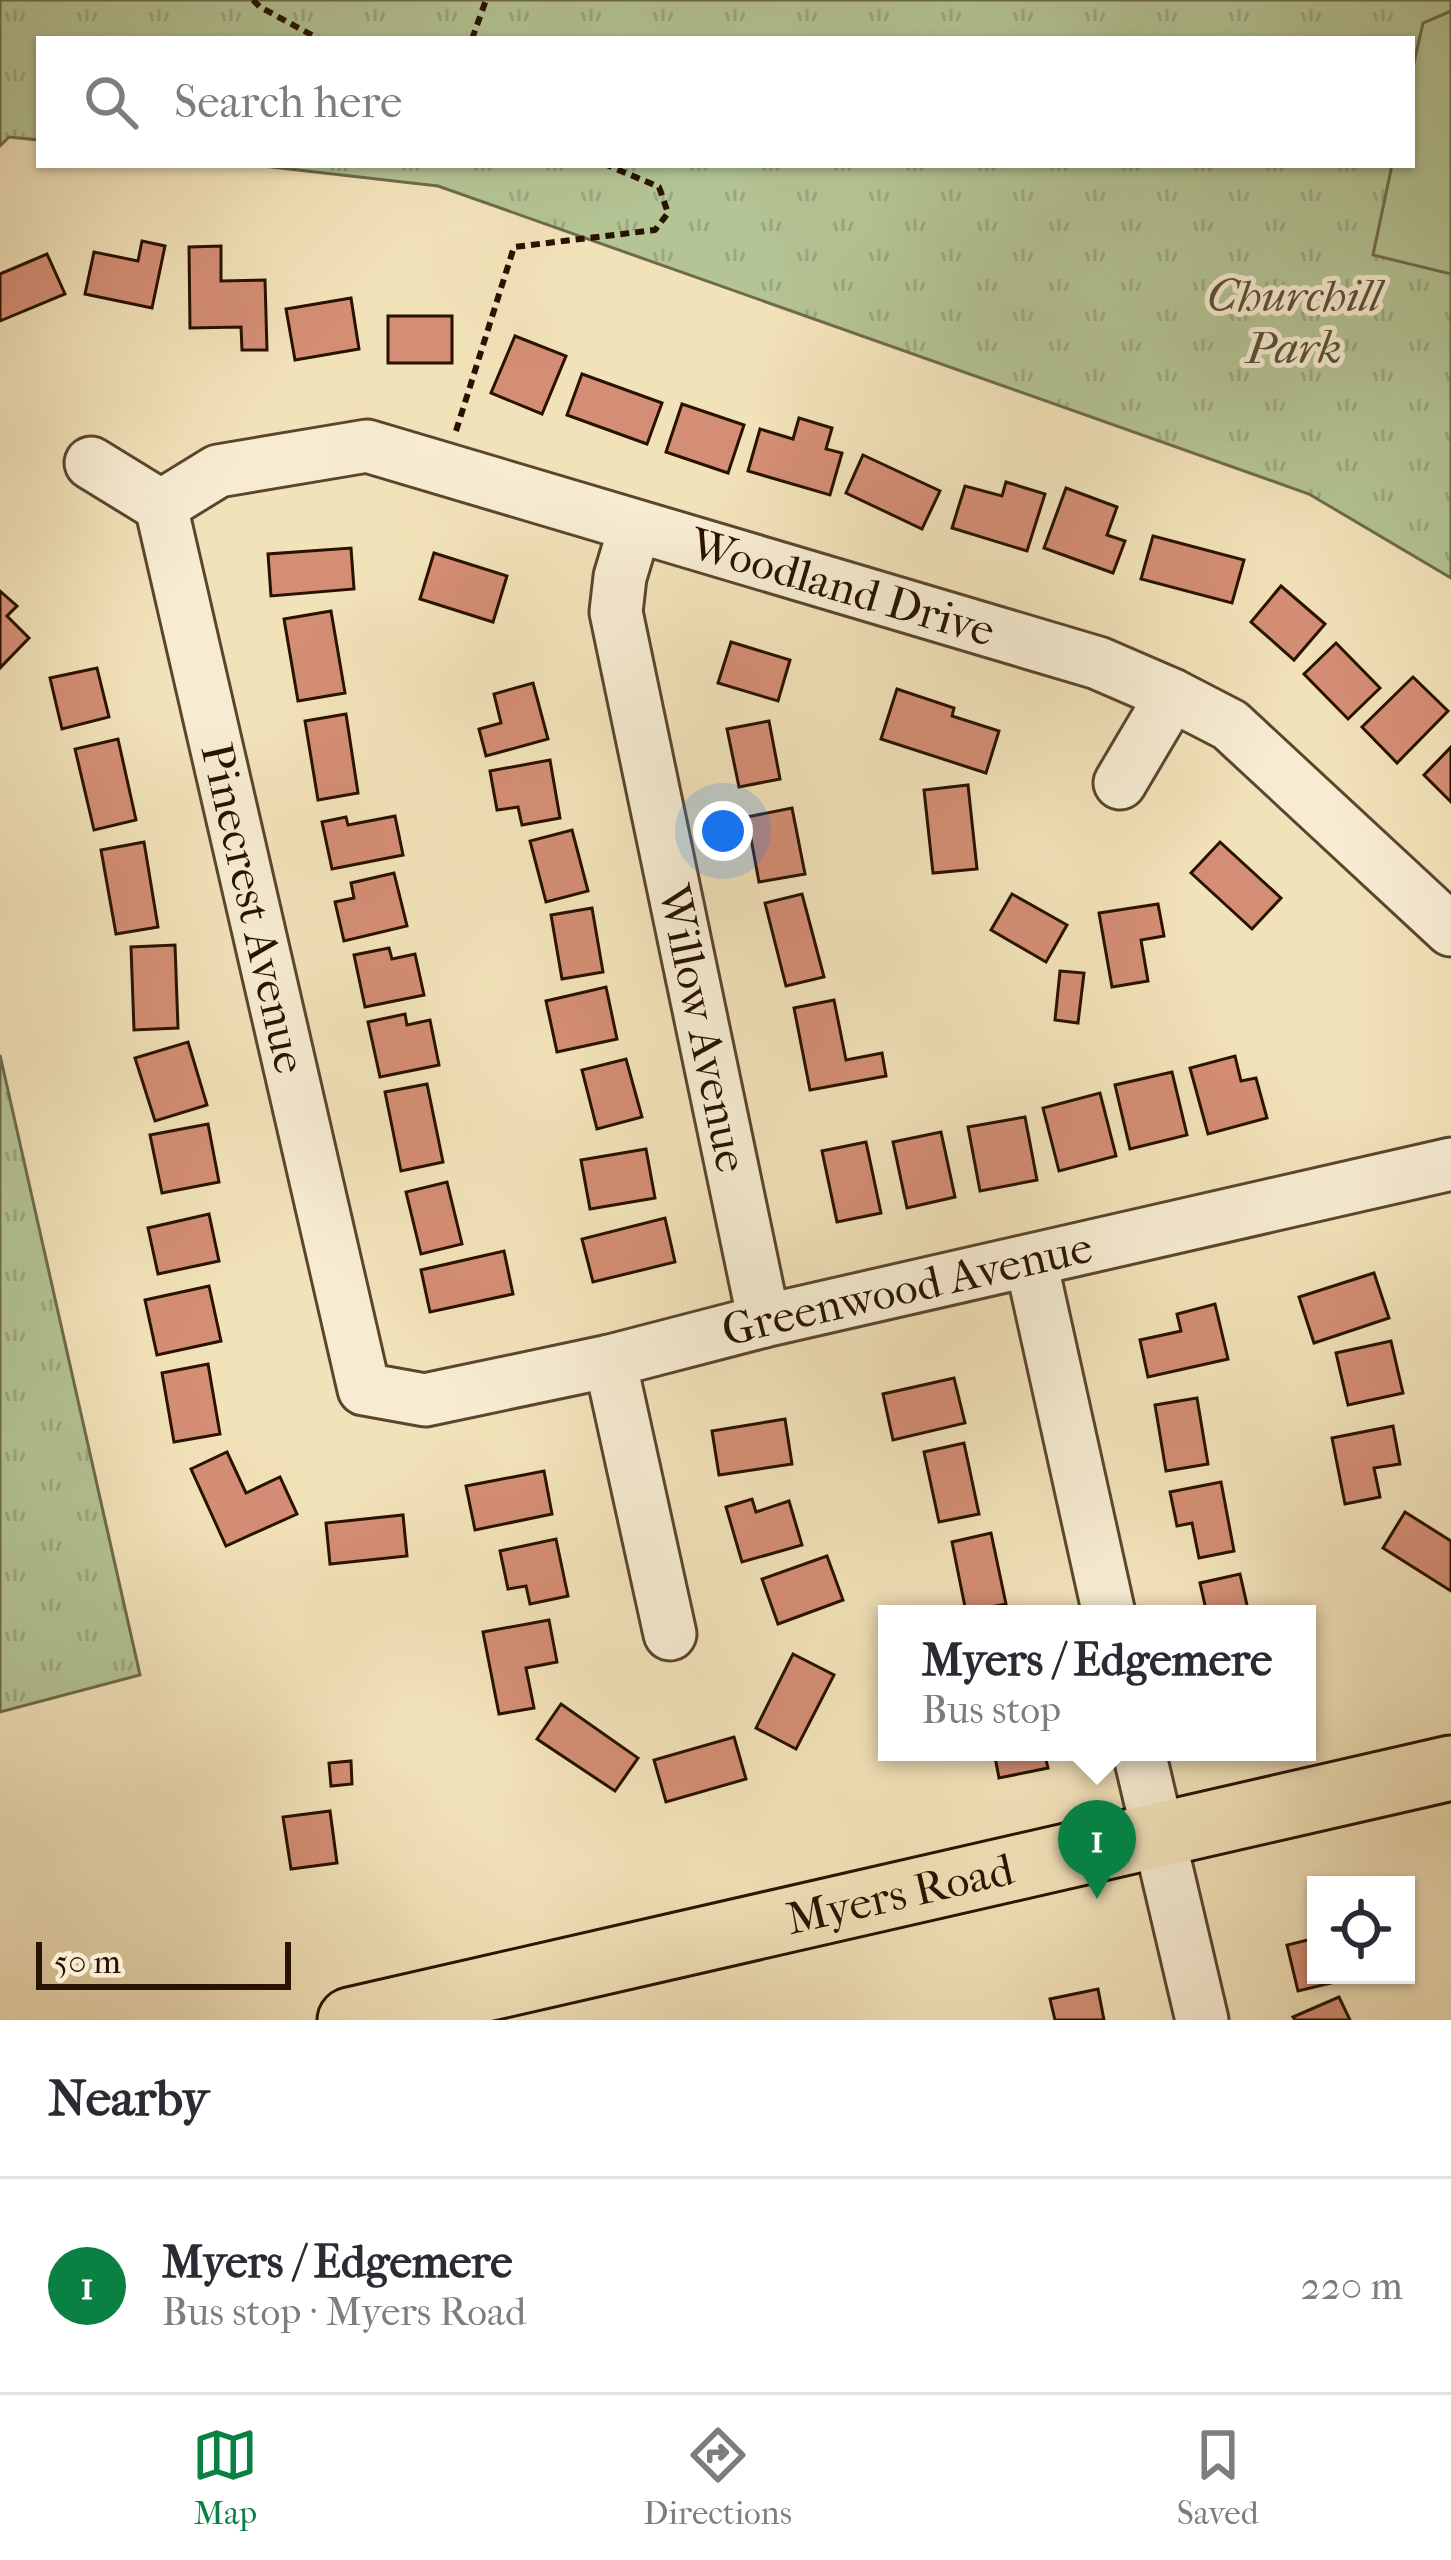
<!DOCTYPE html>
<html lang="en">
<head>
<meta charset="utf-8">
<style>
  :root { --surface:#fff; --page:#f2f2f3; --text:#2b2b33; --muted:#7c7c81; --line:#e1e1e2; --accent:#0b8043 }
  body { margin:0; font-family:"IM FELL French Canon",serif; background:var(--page); color:var(--text) }
  .controls { position:absolute; right:36px; bottom:36px; display:grid; overflow:hidden; border-radius:0px; box-shadow:0 3px 9px #0004 }
  .controls button { width:108px; height:108px; display:grid; place-items:center; padding:0; border:0; border-bottom:3px solid var(--line); background:var(--surface); color:var(--text); font:60px sans-serif }
  .scale { position:absolute; left:36px; bottom:30px; width:255px; box-sizing:border-box; padding-left:12px; border:6px solid #281200; border-top:0; font-size:33px; line-height:42px; white-space:nowrap; color:#281200; -webkit-text-stroke:9px #f7ecd2; paint-order:stroke }
  .you { position:absolute; left:723px; top:831px; width:42px; height:42px; margin:-30px; border:9px solid #fff; border-radius:50%; background:#1a73e8; box-shadow:0 0 0 18px #1a73e833 }
  .badge { display:grid; place-items:center; width:78px; height:78px; border-radius:50%; background:var(--accent); color:#fff; font-size:39px; font-weight:700 }
  .pin { position:absolute; translate:-50% -99px; filter:drop-shadow(0 3px 6px #0008) }
  .pin::after { content:''; position:absolute; top:63px; width:42px; height:36px; background:inherit; clip-path:polygon(0 0,100% 0,50% 100%) }
  .popup { position:absolute; left:878px; top:1605px; width:438px; height:156px; box-sizing:border-box; display:grid; place-content:center; border-radius:0px; background:var(--surface); filter:drop-shadow(0 3px 9px #0005); font-size:39px; white-space:nowrap; color:var(--muted) }
  .popup b { font-size:45px; color:var(--text) }
  .popup::after { content:''; position:absolute; left:50%; top:100%; margin-left:-24px; border:24px solid transparent; border-top-color:var(--surface) }
  .list { margin:0; padding:0; list-style:none }
  h2 { display:flex; justify-content:space-between; align-items:center; height:156px; margin:0; padding:0 48px; font-size:51px }
  h2 small { font-size:39px; font-weight:400; color:var(--muted) }
  .list li { display:grid; grid-template-columns:78px 1fr auto; gap:36px; align-items:center; box-sizing:border-box; height:216px; padding:0 48px; border-top:3px solid var(--line) }
  .list b { display:block; font-size:45px; white-space:nowrap }
  .list p { margin:0; font-size:39px; white-space:nowrap; color:var(--muted) }
  .list em { font-size:39px; font-style:normal; color:var(--muted) }
  .icon { flex:none; width:66px; height:66px; fill:none; stroke:currentColor; stroke-width:2; stroke-linecap:round; stroke-linejoin:round }
  .map { position:relative; flex:none; width:1451px; height:2020px; overflow:hidden }
  .search { position:absolute; background:var(--surface); box-shadow:0 3px 9px #0004; left:36px; right:36px; top:36px; height:132px; display:flex; align-items:center; gap:30px; box-sizing:border-box; padding:0 42px; border-radius:0px; color:var(--muted); font-size:45px }
  .sheet { height:372px; background:var(--surface) }
  nav { display:flex; justify-content:space-around; align-items:center; box-sizing:border-box; height:168px; border-top:3px solid var(--line); background:var(--surface); font-size:33px; color:var(--muted) }
  nav a { display:grid; justify-items:center; gap:6px }
  nav .on { color:var(--accent) }
  .map>svg:first-child { display:block }
  .park { fill:url(#park-tufts); stroke:#6e6b4a; stroke-width:3 }
  .garden { fill:#b4c494; stroke:#6e6b4a; stroke-width:3 }
  .building { fill:#d48e75; stroke:#281200; stroke-width:3 }
  .lines { fill:none; stroke-linecap:round; stroke-linejoin:round }
  .minor-casing { stroke:#5a462e; stroke-width:57 }
  .major-casing { stroke:#281200; stroke-width:69 }
  .path { stroke:#281200; stroke-width:6; stroke-dasharray:9 6; stroke-linecap:butt }
  .minor { stroke:#f7ecd2; stroke-width:51 }
  .major { stroke:#f2e2b9; stroke-width:63 }
  .labels { text-anchor:middle; dominant-baseline:central; stroke-width:10; stroke-linejoin:round; paint-order:stroke }
  .park-label { font-size:45px; font-style:italic; fill:#595034; stroke:#f7ecd2 }
  .street-label { font-size:45px; fill:#281200; stroke:#f7ecd2 }
</style>
</head>
<body>
<div class="map">
<svg width="1451" height="2020" viewBox="0 0 1451 2020">
  <defs>
    <pattern id="park-tufts" width="24" height="20" patternUnits="userSpaceOnUse" patternTransform="scale(3)"><rect width="24" height="20" fill="#b4c494"/><path d="M3 7l-1-3M5 7V3M7 7l1-3M15 17l-1-3M17 17v-4M19 17l1-3" fill="none" stroke="#9ba77e"/></pattern>
  </defs>
  <rect width="100%" height="100%" fill="#f2e2b9"/>
  <filter id="stains"><feTurbulence type="fractalNoise" baseFrequency=".00167" numOctaves="4"/><feColorMatrix values="0 0 0 0 .2 0 0 0 0 .09 0 0 0 0 .02 0 0 0 .5 -.17"/></filter>
  <radialGradient id="worn" r=".72"><stop offset=".6" stop-color="#630" stop-opacity="0"/><stop offset="1" stop-color="#630" stop-opacity=".3"/></radialGradient>
  <g class="park">
    <path d="M0,0H1451V578L1309,494L438,186L253,165H1412V39H39V140L9,137L0,146Z"/>
    <path d="M0,1055L140,1675L0,1712Z"/>
  </g>
  <path class="garden" d="M1451,11V274L1373,255L1392,165H1412V72L1423,23Z"/>
  <g class="building">
    <path d="M142,241L165,246L152,308L85,294L94,252L138,261Z"/>
    <path d="M221,246V281L265,280L267,350H242L241,327L190,328L189,247Z"/>
    <path d="M47,254L65,294L0,321V274Z"/>
    <path d="M351,298L359,349L295,360L286,309Z"/>
    <rect x="388" y="316" width="64" height="47"/>
    <path d="M515,336L566,356L542,414L491,393Z"/>
    <path d="M582,374L662,403L647,444L567,415Z"/>
    <path d="M682,404L744,425L728,473L666,452Z"/>
    <path d="M799,418L832,428L826,449L842,453L830,495L748,471L760,429L793,439Z"/>
    <path d="M863,455L940,491L922,529L846,493Z"/>
    <path d="M1006,482L1045,494L1027,551L952,528L965,486L1002,496Z"/>
    <path d="M1066,488L1117,507L1107,535L1125,541L1113,573L1044,548Z"/>
    <path d="M1153,536L1244,560L1232,603L1141,579Z"/>
    <path d="M351,548L354,589L271,596L268,554Z"/>
    <path d="M434,553L507,576L493,622L420,599Z"/>
    <path d="M1281,586L1325,624L1294,660L1251,622Z"/>
    <path d="M0,591L17,606L7,616L29,638L0,668Z"/>
    <path d="M331,611L345,693L298,701L284,619Z"/>
    <path d="M731,642L790,660L778,701L718,683Z"/>
    <path d="M1336,643L1380,688L1348,719L1304,674Z"/>
    <path d="M97,668L109,717L62,729L50,678Z"/>
    <path d="M1413,677L1448,711L1397,763L1362,727Z"/>
    <path d="M533,683L548,739L486,756L479,729L501,723L494,694Z"/>
    <path d="M897,689L954,708L952,716L999,731L986,773L881,739Z"/>
    <path d="M346,714L358,793L318,800L305,721Z"/>
    <path d="M769,721L780,779L739,787L727,729Z"/>
    <path d="M118,739L136,820L94,830L75,749Z"/>
    <path d="M1451,747V802L1424,775Z"/>
    <path d="M550,760L560,818L522,825L518,807L497,810L490,771Z"/>
    <path d="M968,785L977,869L933,873L924,790Z"/>
    <path d="M792,808L805,874L759,882L747,817Z"/>
    <path d="M395,816L403,855L332,869L322,822L346,817L348,825Z"/>
    <path d="M572,830L588,891L546,902L530,841Z"/>
    <path d="M144,842L158,927L116,934L101,850Z"/>
    <path d="M1220,842L1281,898L1252,929L1191,873Z"/>
    <path d="M394,873L407,926L344,941L335,902L354,898L351,883Z"/>
    <path d="M802,894L824,977L786,986L765,903Z"/>
    <path d="M1012,894L1067,925L1046,962L991,930Z"/>
    <path d="M1158,904L1164,936L1141,940L1148,981L1112,987L1099,913Z"/>
    <path d="M592,908L603,972L562,979L551,915Z"/>
    <path d="M175,945L178,1028L134,1030L131,947Z"/>
    <path d="M389,948L392,959L415,954L424,995L365,1007L354,955Z"/>
    <path d="M1060,971L1084,973L1078,1023L1055,1020Z"/>
    <path d="M606,987L617,1039L557,1052L546,1001Z"/>
    <path d="M834,1000L846,1060L882,1053L886,1076L810,1090L794,1008Z"/>
    <path d="M405,1014L407,1025L430,1020L439,1065L380,1077L368,1022Z"/>
    <path d="M188,1042L207,1105L155,1121L135,1058Z"/>
    <path d="M1235,1056L1241,1081L1256,1078L1267,1118L1208,1134L1190,1068Z"/>
    <path d="M626,1059L642,1117L597,1129L582,1070Z"/>
    <path d="M1172,1072L1187,1135L1130,1149L1115,1085Z"/>
    <path d="M427,1084L443,1162L401,1171L385,1092Z"/>
    <path d="M1100,1093L1116,1156L1059,1171L1043,1108Z"/>
    <path d="M1025,1117L1037,1180L980,1191L968,1127Z"/>
    <path d="M208,1124L219,1182L162,1193L150,1135Z"/>
    <path d="M941,1132L955,1197L907,1208L893,1142Z"/>
    <path d="M866,1142L881,1213L837,1222L822,1151Z"/>
    <path d="M646,1149L655,1198L590,1209L581,1160Z"/>
    <path d="M447,1182L462,1244L421,1254L406,1192Z"/>
    <path d="M209,1214L219,1261L158,1274L148,1228Z"/>
    <path d="M665,1218L675,1262L593,1282L582,1239Z"/>
    <path d="M504,1251L513,1294L430,1312L421,1270Z"/>
    <path d="M1374,1273L1389,1318L1314,1343L1299,1297Z"/>
    <path d="M209,1286L221,1341L157,1355L145,1300Z"/>
    <path d="M1215,1304L1228,1359L1148,1377L1140,1340L1181,1331L1177,1314Z"/>
    <path d="M1391,1341L1403,1393L1348,1405L1336,1353Z"/>
    <path d="M208,1364L220,1434L174,1442L162,1373Z"/>
    <path d="M954,1378L965,1423L893,1440L883,1394Z"/>
    <path d="M1197,1398L1208,1464L1166,1471L1155,1405Z"/>
    <path d="M785,1419L792,1464L719,1475L712,1431Z"/>
    <path d="M1393,1426L1400,1464L1374,1468L1380,1497L1345,1504L1332,1438Z"/>
    <path d="M964,1443L979,1514L939,1522L924,1452Z"/>
    <path d="M227,1452L246,1493L280,1477L297,1514L226,1546L191,1469Z"/>
    <path d="M544,1471L552,1514L475,1530L466,1486Z"/>
    <path d="M1221,1482L1234,1551L1199,1558L1192,1523L1177,1526L1170,1492Z"/>
    <path d="M752,1499L756,1512L789,1501L802,1545L742,1562L726,1507Z"/>
    <path d="M1405,1512L1451,1541V1591L1383,1548Z"/>
    <path d="M403,1515L407,1556L330,1564L326,1523Z"/>
    <path d="M991,1533L1006,1604L966,1612L952,1542Z"/>
    <path d="M556,1539L568,1596L530,1604L526,1586L508,1589L500,1551Z"/>
    <path d="M827,1556L843,1600L778,1624L762,1579Z"/>
    <path d="M1240,1574L1249,1614H1207L1200,1583Z"/>
    <path d="M549,1620L557,1662L526,1668L534,1708L499,1714L483,1632Z"/>
    <path d="M793,1654L834,1675L796,1749L756,1728Z"/>
    <path d="M561,1704L638,1758L615,1791L537,1739Z"/>
    <path d="M734,1737L746,1779L666,1802L654,1760Z"/>
    <path d="M994,1752H1044L1048,1768L999,1778Z"/>
    <path d="M351,1761L352,1784L331,1786L329,1763Z"/>
    <path d="M330,1811L337,1863L291,1869L283,1817Z"/>
    <path d="M1316,1938V1975H1343L1344,1980L1298,1991L1287,1945Z"/>
    <path d="M1098,1989L1104,2020H1055L1050,1999Z"/>
    <path d="M1339,1997L1350,2020H1295L1293,2017Z"/>
  </g>
  <g class="lines">
    <defs>
      <g id="minor">
        <path id="s1" d="M91,463L161,506L364,1389L425,1400L610,1361L764,1321L1451,1164"/>
        <path id="s2" d="M161,506L218,471L367,446L1098,663L1172,695L1230,725L1451,930"/>
        <path id="s3" d="M635,527L620,577L616,612L764,1321"/>
        <path d="M1120,783L1172,695"/>
        <path d="M1031,1262L1109,1614"/>
        <path d="M610,1361L670,1634"/>
        <path d="M1139,1752L1202,2020"/>
      </g>
      <g id="major">
        <path id="s4" d="M350,2020L1451,1768"/>
      </g>
    </defs>
    <use href="#minor" class="minor-casing"/>
    <use href="#major" class="major-casing"/>
    <g class="path">
      <path d="M253,0L260,7L319,39"/>
      <path d="M472,39L486,0"/>
      <path d="M456,431L514,247L655,230L668,213L659,187L607,165"/>
    </g>
    <use href="#minor" class="minor"/>
    <use href="#major" class="major"/>
  </g>
  <g class="labels">
    <g class="park-label">
      <text x="1294" y="296">Churchill<tspan x="1294" dy="52">Park</tspan></text>
    </g>
    <g class="street-label">
      <text stroke="none"><textPath href="#s2" startOffset="714">Woodland Drive</textPath></text>
      <text stroke="none"><textPath href="#s1" startOffset="495">Pinecrest Avenue</textPath></text>
      <text stroke="none"><textPath href="#s3" startOffset="513">Willow Avenue</textPath></text>
      <text stroke="none"><textPath href="#s1" startOffset="1545">Greenwood Avenue</textPath></text>
      <text stroke="none"><textPath href="#s4" startOffset="564">Myers Road</textPath></text>
    </g>
  </g>
  <rect width="100%" height="100%" filter="url(#stains)"/>
  <rect width="100%" height="100%" fill="url(#worn)"/>
</svg>
<div class="controls">
<button><svg class="icon" aria-label="locate" viewBox="0 0 24 24"><circle cx="12" cy="12" r="6"/><path d="M12 2v4M12 18v4M2 12h4M18 12h4"/></svg></button>
</div>
<div class="scale">50 m</div>
<div class="you"></div>
<div class="pin badge" style="left:1097px;top:1899px">1</div>
<div class="popup"><b>Myers / Edgemere</b>Bus stop</div>
<div class="search"><svg class="icon" aria-label="search" viewBox="0 0 24 24"><circle cx="10" cy="10" r="6"/><path d="M15 15l6 6"/></svg>Search here</div>
</div>
<section class="sheet">
<h2>Nearby<small></small></h2>
<ul class="list">
<li><span class="badge">1</span><div><b>Myers / Edgemere</b><p>Bus stop · Myers Road</p></div><em>220 m</em></li>
</ul>
</section>
<nav>
<a class="on"><svg class="icon" aria-label="map" viewBox="0 0 24 24"><path d="M3 6l6-2 6 2 6-2v14l-6 2-6-2-6 2zM9 4v14M15 6v14"/></svg>Map</a>
<a><svg class="icon" aria-label="directions" viewBox="0 0 24 24"><path d="M12 3l9 9-9 9-9-9zM9 14v-3h6M13 9l2 2-2 2"/></svg>Directions</a>
<a><svg class="icon" aria-label="saved" viewBox="0 0 24 24"><path d="M7 4h10v16l-5-4-5 4z"/></svg>Saved</a>
</nav>
</body>
</html>
